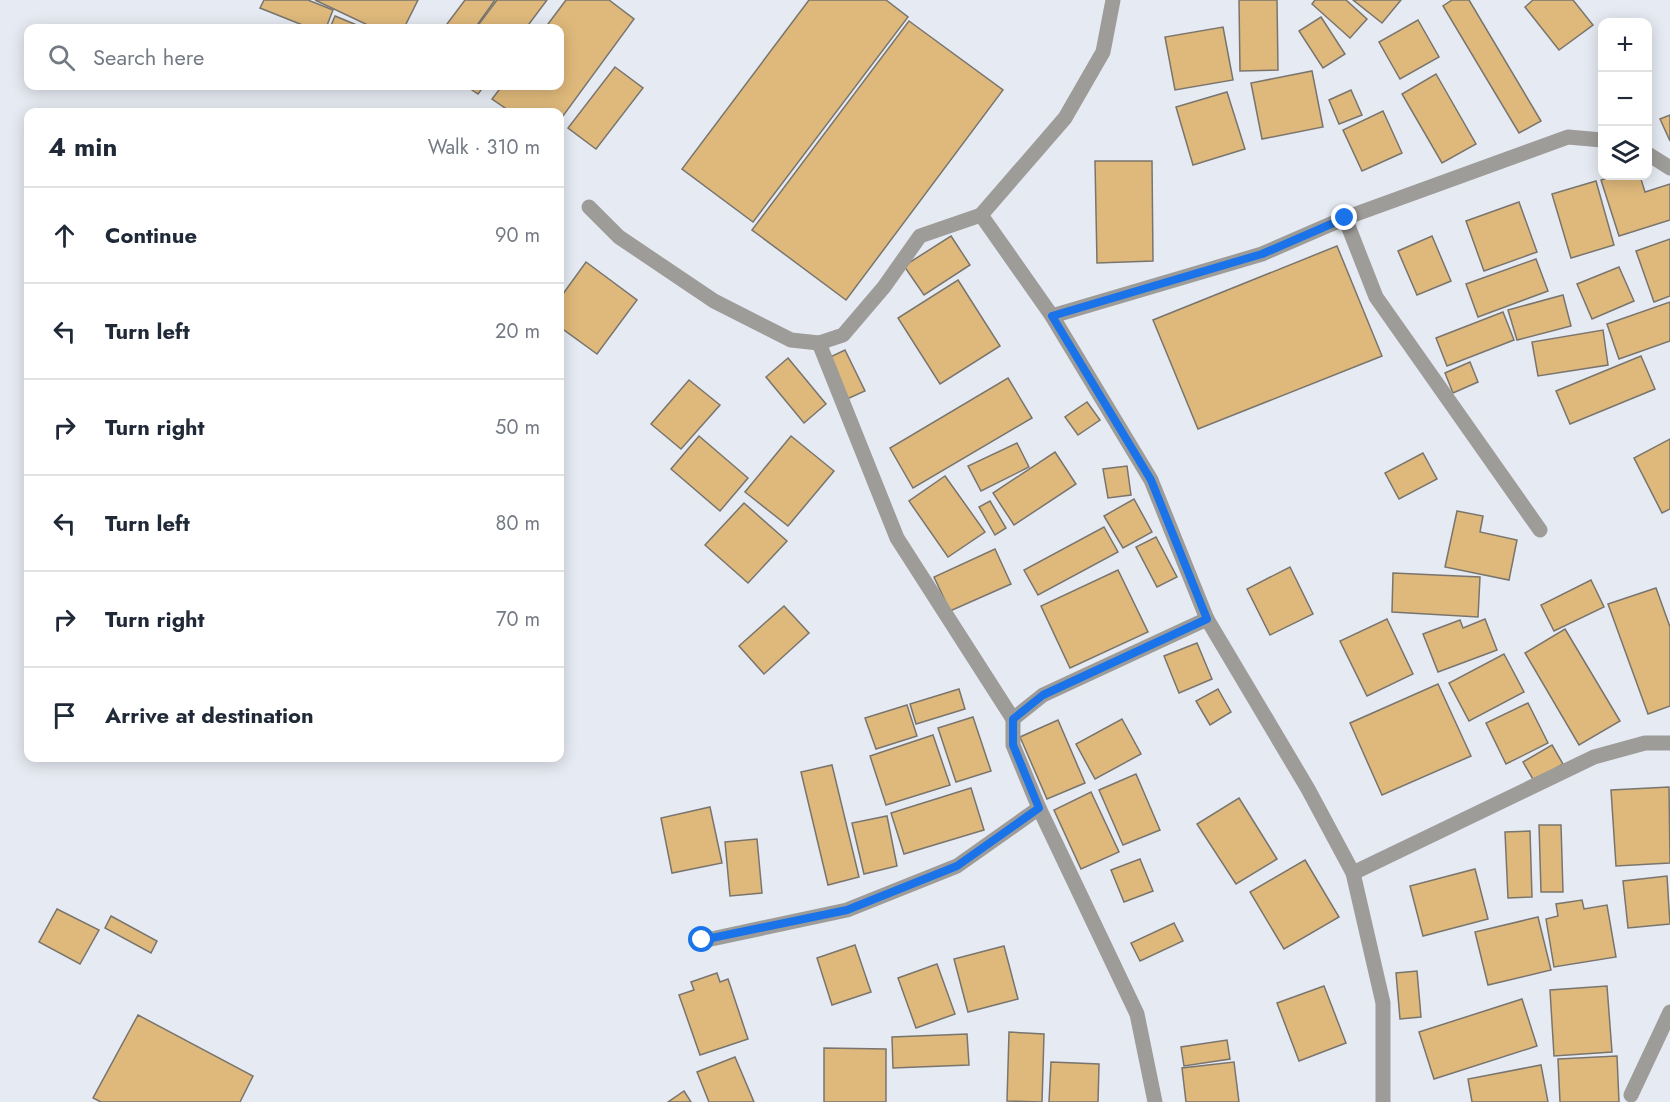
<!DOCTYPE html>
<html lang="en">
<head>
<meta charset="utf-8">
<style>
  :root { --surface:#fff; --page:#f2f2f3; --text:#1f2937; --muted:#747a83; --line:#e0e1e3 }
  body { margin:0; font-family:Jost,sans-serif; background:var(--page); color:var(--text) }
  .controls { position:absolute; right:18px; top:18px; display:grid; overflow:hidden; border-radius:12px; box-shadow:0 3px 15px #0003 }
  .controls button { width:54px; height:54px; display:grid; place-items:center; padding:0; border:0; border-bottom:2px solid var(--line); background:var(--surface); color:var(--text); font:30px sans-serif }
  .stop { position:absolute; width:18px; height:18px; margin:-14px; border:4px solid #1a73e8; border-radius:50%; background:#fff }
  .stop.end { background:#1a73e8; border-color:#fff; box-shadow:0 2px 6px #0008 }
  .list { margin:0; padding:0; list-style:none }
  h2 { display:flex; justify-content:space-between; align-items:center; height:78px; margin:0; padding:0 24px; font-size:26px }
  h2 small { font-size:20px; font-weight:400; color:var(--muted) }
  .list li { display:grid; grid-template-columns:39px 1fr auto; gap:18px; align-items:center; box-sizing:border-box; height:96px; padding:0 24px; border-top:2px solid var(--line) }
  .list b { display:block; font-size:22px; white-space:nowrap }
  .list em { font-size:20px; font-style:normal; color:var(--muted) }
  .icon { flex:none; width:33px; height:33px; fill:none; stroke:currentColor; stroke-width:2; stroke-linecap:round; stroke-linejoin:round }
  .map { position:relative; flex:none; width:1670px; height:1102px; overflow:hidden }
  .search { position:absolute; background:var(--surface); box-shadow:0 3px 15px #0003; left:24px; top:24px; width:540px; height:66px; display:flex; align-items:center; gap:15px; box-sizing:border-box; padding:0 21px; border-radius:12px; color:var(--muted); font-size:22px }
  .panel { position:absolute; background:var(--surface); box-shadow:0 3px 15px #0003; left:24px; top:108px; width:540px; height:654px; border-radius:12px }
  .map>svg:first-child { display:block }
  .building { fill:#dfb97b; stroke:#79756e; stroke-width:1.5 }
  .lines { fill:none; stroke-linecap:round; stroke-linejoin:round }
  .minor { stroke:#9d9c99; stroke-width:15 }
  .route { stroke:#1a73e8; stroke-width:8 }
</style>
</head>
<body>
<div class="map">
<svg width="1670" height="1102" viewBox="0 0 1670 1102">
  <rect width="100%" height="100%" fill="#e6eaf2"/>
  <g class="building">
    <path d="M264,0H308L333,10L326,28H310L260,8Z"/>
    <path d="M315,0H418L404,28H374Z"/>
    <path d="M465,0H495L475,28H444Z"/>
    <path d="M497,0H547L526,28H476Z"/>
    <path d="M566,0H609L634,19L560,120V112H511L492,99L502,86H560V28H545Z"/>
    <path d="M809,0H886L908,17L753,222L682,169Z"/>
    <path d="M1239,0H1277L1278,70L1240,71Z"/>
    <path d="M1315,0H1346L1367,19L1350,38L1312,4Z"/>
    <path d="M1353,0H1401L1382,23Z"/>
    <path d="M1452,0H1469L1541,121L1519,133L1443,6Z"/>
    <path d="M1533,0H1573L1593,25L1559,50L1525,7Z"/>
    <path d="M335,16L364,28H330Z"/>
    <path d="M1321,17L1345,54L1323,68L1299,31Z"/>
    <path d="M1418,20L1439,57L1400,79L1379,42Z"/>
    <path d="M909,21L1003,90L846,300L752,230Z"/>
    <path d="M1223,27L1233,80L1175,90L1165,37Z"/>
    <path d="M615,67L643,88L596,149L568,128Z"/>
    <path d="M1312,71L1323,127L1262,139L1251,83Z"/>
    <path d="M1436,74L1476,144L1442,163L1402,94Z"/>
    <path d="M466,86H484L478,94Z"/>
    <path d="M1351,90L1362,115L1339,124L1329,100Z"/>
    <path d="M1227,92L1245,149L1193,165L1176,107Z"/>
    <path d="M1383,111L1402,153L1362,171L1343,130Z"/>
    <path d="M1670,115V141L1660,119Z"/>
    <path d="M1095,161H1152L1153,261L1097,263Z"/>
    <path d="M1616,176H1640L1645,192L1670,184V220L1619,236L1601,180Z"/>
    <path d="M1596,181L1614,245L1571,258L1552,194Z"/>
    <path d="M1519,202L1537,252L1484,271L1466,221Z"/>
    <path d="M951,236L970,265L924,295L904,266Z"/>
    <path d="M1432,236L1451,281L1417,295L1398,251Z"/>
    <path d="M1670,239V296L1654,302L1636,251Z"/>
    <path d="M1337,246L1382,356L1198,429L1153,320Z"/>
    <path d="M1536,259L1548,291L1478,317L1466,284Z"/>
    <path d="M586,262L637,300L597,354L560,327V298Z"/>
    <path d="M1619,267L1634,301L1592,319L1577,284Z"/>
    <path d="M958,280L1000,346L940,384L898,318Z"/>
    <path d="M1563,295L1571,326L1517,340L1508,310Z"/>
    <path d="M1670,302V341L1619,359L1607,324Z"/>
    <path d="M1503,312L1514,340L1447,366L1436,338Z"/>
    <path d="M1603,330L1608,365L1538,376L1532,342Z"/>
    <path d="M845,350L865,391L847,399L828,358Z"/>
    <path d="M1641,356L1655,389L1570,424L1556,391Z"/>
    <path d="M788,358L826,404L804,423L766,377Z"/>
    <path d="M1470,362L1478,382L1453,393L1445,373Z"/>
    <path d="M1008,378L1032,418L913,488L890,448Z"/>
    <path d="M689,380L720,405L681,449L651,424Z"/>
    <path d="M1087,402L1100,420L1078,435L1065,417Z"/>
    <path d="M699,436L748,478L720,511L671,469Z"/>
    <path d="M791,436L834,471L788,526L745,492Z"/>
    <path d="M1670,439V509L1662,513L1634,458Z"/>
    <path d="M1017,443L1029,467L981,491L968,466Z"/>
    <path d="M1055,452L1076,484L1014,525L993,493Z"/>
    <path d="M1423,453L1437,479L1399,499L1385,473Z"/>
    <path d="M1127,466L1131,495L1108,498L1103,469Z"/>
    <path d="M945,476L985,532L948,557L909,501Z"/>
    <path d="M1134,499L1152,532L1123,548L1104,516Z"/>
    <path d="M990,501L1006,528L995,535L979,507Z"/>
    <path d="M744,503L787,541L748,583L705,545Z"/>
    <path d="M1457,511L1483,516L1480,532L1517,540L1509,580L1445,567Z"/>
    <path d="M1104,527L1118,552L1038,595L1024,570Z"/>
    <path d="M1156,537L1177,577L1157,587L1136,547Z"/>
    <path d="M995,549L1011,584L950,611L934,577Z"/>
    <path d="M1290,567L1313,614L1270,635L1247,589Z"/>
    <path d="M1118,570L1148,632L1070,668L1041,606Z"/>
    <path d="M1393,573L1480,577L1478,617L1392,612Z"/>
    <path d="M1591,580L1604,607L1554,631L1541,605Z"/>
    <path d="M1656,588L1670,627V706L1648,714L1608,604Z"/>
    <path d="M784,606L809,633L764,674L739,646Z"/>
    <path d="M1387,619L1413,674L1367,696L1340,641Z"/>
    <path d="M1485,619L1497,650L1438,672L1423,634L1460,620L1463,628Z"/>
    <path d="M1565,629L1620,721L1579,745L1525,653Z"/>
    <path d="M1197,643L1212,679L1179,693L1164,656Z"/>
    <path d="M1504,654L1524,692L1469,721L1449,683Z"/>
    <path d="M1438,684L1471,756L1382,795L1350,723Z"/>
    <path d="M959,689L965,709L916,724L910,704Z"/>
    <path d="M1218,689L1231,712L1210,725L1196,701Z"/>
    <path d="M1528,703L1548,743L1506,764L1486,723Z"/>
    <path d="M907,705L917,736L876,749L865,718Z"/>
    <path d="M973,717L991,771L956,782L938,728Z"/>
    <path d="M1122,719L1141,754L1095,779L1076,744Z"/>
    <path d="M1058,720L1085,783L1047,799L1020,737Z"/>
    <path d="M933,735L950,785L886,805L870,756Z"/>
    <path d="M1552,745L1563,764L1534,781L1523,762Z"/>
    <path d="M832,765L859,877L828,885L801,772Z"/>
    <path d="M1136,774L1160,830L1123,845L1099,790Z"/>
    <path d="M1669,787L1670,863L1616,866L1611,790Z"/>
    <path d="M971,788L984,830L904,854L891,813Z"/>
    <path d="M1091,792L1119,852L1081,869L1054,810Z"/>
    <path d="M1239,798L1277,859L1236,884L1197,824Z"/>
    <path d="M710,807L722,863L672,873L661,818Z"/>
    <path d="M887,816L897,866L864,874L852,823Z"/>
    <path d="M1539,825H1561L1563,892H1541Z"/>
    <path d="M1530,831L1532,897L1508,898L1505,832Z"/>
    <path d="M757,839L762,893L730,896L725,842Z"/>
    <path d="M1140,859L1153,891L1124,902L1111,870Z"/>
    <path d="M1305,860L1339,917L1284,949L1250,892Z"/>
    <path d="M1475,869L1488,919L1423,936L1410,886Z"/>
    <path d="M1667,876L1670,924L1628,928L1623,881Z"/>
    <path d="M1582,900L1584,909L1607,905L1616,957L1554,967L1546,919L1558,916L1556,904Z"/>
    <path d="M57,909L99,930L80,964L39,942Z"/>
    <path d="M111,916L157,941L151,953L105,928Z"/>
    <path d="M1538,917L1551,970L1488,985L1475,932Z"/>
    <path d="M1174,923L1183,941L1140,961L1131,943Z"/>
    <path d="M855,945L871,992L832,1005L817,958Z"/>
    <path d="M1004,946L1018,999L968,1012L954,959Z"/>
    <path d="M937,964L955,1014L916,1028L898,978Z"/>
    <path d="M1417,971L1421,1017L1400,1019L1396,973Z"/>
    <path d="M717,973L720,982L728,979L748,1039L700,1055L679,995L694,990L691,982Z"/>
    <path d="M1324,986L1346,1043L1299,1061L1277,1003Z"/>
    <path d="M1607,986L1612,1052L1554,1056L1550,990Z"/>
    <path d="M1522,999L1537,1046L1434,1079L1419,1032Z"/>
    <path d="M138,1015L253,1076L240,1102H101L93,1098Z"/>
    <path d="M1009,1032L1044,1034L1042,1102L1007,1101Z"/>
    <path d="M967,1034L969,1065L893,1068L892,1037Z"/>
    <path d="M1227,1040L1230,1059L1184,1066L1181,1047Z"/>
    <path d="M824,1048L886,1049V1102H824Z"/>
    <path d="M1617,1056L1619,1102H1560L1558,1059Z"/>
    <path d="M735,1057L754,1102H709L697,1072Z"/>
    <path d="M1051,1062L1099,1064L1098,1102H1049Z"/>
    <path d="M1234,1062L1239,1102H1186L1182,1068Z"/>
    <path d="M1541,1065L1548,1102H1472L1468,1079Z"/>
    <path d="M684,1091L691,1102H668Z"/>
  </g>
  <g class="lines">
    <g class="minor">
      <path d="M1648,154L1670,168"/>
      <path d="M589,207L619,237L714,301L791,340L819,343L843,335L884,287L920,236L981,215L1065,118L1103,52L1113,0"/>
      <path d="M981,215L1052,316L1151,480L1207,619L1308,789L1353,873L1383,1003V1102"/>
      <path d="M1345,218L1376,297L1540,530"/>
      <path d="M1052,316L1262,254L1345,218L1568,137L1602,140"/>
      <path d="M819,343L897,538L1013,719"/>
      <path d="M1353,873L1594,757L1645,743H1670"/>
      <path d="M702,941L847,910L957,866L1039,808"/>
      <path d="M1631,1095L1670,1012"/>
      <path d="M1155,1102L1137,1014L1039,808L1013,745V719L1043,695L1207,619"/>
    </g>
  </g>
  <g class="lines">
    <path class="route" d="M702,940L847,910L957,866L1039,808L1013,745V719L1043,695L1207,619L1151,480L1052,316L1262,254L1345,218"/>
  </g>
</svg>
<div class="controls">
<button>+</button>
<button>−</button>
<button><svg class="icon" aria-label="layers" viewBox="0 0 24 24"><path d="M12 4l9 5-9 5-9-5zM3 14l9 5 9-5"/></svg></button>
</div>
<div class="stop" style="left:702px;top:940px"></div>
<div class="stop end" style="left:1345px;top:218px"></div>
<div class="search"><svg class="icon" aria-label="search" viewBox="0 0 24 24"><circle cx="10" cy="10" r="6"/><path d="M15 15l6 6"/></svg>Search here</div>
<section class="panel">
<h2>4 min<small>Walk · 310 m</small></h2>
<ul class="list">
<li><svg class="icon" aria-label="ahead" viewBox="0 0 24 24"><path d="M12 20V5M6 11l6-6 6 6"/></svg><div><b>Continue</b></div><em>90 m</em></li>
<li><svg class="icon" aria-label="left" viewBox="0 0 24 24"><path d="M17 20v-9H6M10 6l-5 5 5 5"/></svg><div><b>Turn left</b></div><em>20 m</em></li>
<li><svg class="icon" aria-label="right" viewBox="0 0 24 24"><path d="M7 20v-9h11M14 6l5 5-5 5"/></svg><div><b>Turn right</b></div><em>50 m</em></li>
<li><svg class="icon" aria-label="left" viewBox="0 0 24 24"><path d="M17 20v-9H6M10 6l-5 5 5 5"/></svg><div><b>Turn left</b></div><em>80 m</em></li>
<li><svg class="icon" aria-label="right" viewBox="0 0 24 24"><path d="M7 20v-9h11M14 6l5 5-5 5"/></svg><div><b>Turn right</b></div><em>70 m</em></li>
<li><svg class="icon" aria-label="arrive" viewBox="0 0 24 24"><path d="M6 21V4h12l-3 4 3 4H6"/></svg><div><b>Arrive at destination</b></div></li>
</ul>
</section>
</div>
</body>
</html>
